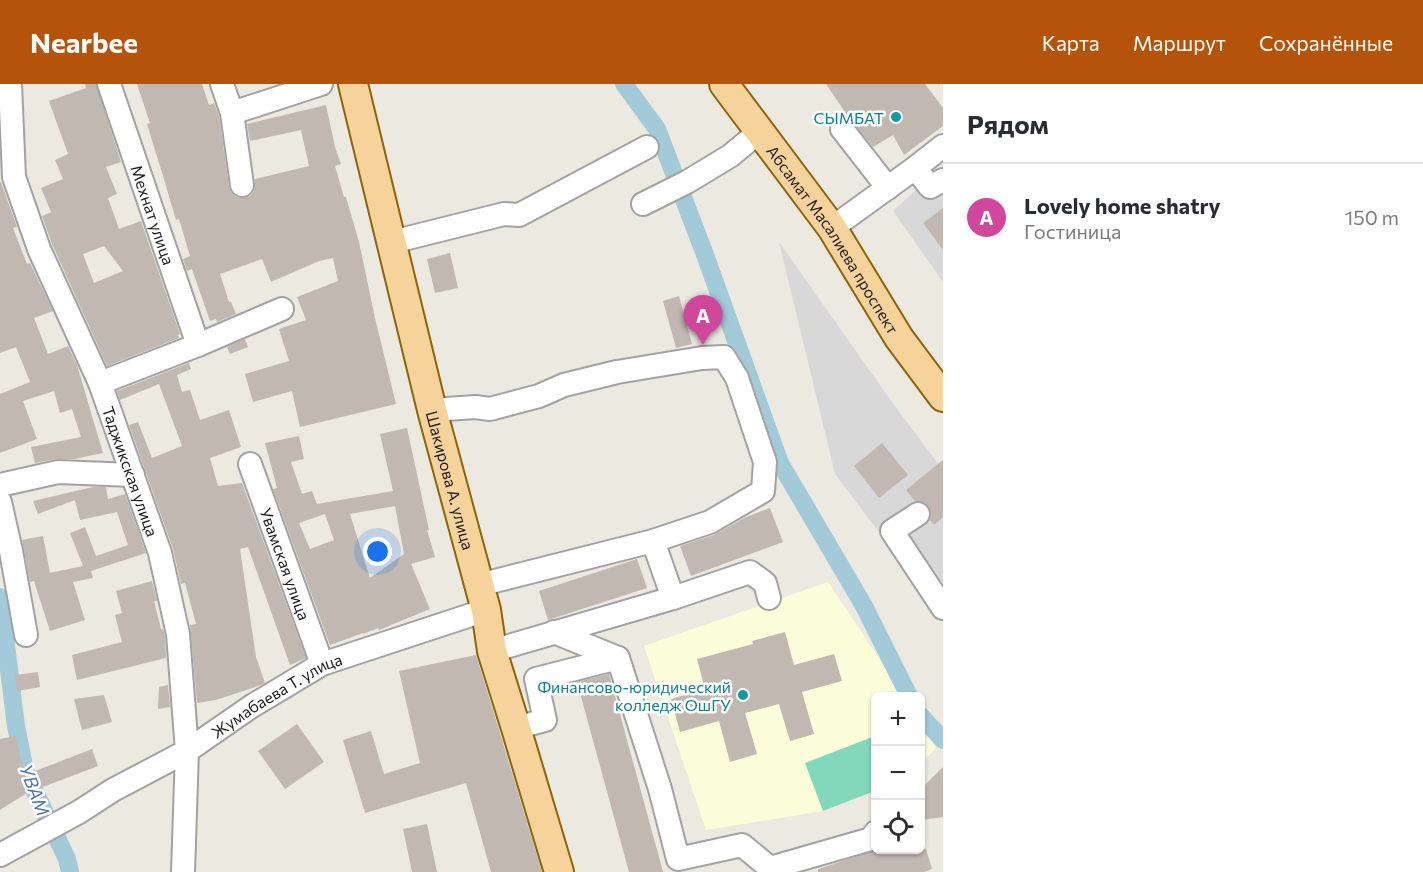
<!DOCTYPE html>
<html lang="ru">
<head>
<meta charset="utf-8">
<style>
  :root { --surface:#fff; --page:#f7f7f7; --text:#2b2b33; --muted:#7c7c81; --line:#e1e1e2; --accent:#b45309 }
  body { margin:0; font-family:Commissioner,sans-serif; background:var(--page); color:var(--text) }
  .controls { position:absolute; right:18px; bottom:18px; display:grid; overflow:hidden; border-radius:9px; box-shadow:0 2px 4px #0004 }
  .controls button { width:54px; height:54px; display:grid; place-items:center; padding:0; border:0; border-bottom:2px solid var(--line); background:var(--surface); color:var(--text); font:30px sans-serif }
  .you { position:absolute; left:378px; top:468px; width:21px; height:21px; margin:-15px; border:4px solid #fff; border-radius:50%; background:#1a73e8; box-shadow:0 0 0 9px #1a73e833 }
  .badge { display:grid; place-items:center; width:39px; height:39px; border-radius:50%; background:var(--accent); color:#fff; font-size:20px; font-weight:700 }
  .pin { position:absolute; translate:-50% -50px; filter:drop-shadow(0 2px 3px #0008) }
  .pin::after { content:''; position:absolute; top:32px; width:21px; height:18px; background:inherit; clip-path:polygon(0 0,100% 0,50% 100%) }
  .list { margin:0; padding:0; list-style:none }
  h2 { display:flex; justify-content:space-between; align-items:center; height:78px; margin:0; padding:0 24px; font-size:26px }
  h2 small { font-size:20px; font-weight:400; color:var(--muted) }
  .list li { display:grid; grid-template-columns:39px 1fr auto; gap:18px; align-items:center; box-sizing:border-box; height:108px; padding:0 24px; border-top:2px solid var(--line) }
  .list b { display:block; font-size:22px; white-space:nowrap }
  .list p { margin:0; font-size:20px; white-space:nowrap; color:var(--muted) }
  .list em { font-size:20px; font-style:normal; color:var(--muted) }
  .icon { flex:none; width:33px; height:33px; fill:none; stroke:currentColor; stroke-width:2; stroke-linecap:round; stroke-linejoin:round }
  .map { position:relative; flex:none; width:943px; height:788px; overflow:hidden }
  header { display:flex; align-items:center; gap:36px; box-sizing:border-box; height:84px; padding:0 30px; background:var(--accent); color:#fff }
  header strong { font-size:28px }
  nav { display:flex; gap:33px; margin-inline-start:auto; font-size:21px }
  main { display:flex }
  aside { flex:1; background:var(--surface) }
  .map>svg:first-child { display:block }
  .residential { fill:#d9d8d8 }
  .education { fill:#fbfdd9 }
  .pitch { fill:#82d8bb }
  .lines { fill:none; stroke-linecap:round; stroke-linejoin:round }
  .canal { stroke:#a3cad8; stroke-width:18 }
  .building { fill:#c0b8b1; fill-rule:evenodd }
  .minor-casing { stroke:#a2a2a2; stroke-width:26 }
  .major-casing { stroke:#8b6507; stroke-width:32 }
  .minor { stroke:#fff; stroke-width:22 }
  .major { stroke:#f7d39c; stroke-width:28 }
  .culture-dot { fill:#0f9aa8; stroke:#fff; stroke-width:2 }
  .labels { text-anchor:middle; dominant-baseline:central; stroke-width:5; stroke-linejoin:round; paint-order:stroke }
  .culture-label { font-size:16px; fill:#0d838f; stroke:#fff; text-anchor:end }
  .street-label { font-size:16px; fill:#1b1b1b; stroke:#fff }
  .water-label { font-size:18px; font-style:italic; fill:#4d75a5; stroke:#fff }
</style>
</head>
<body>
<header>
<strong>Nearbee</strong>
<nav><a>Карта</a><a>Маршрут</a><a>Сохранённые</a></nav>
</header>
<main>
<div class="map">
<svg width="943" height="788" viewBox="0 0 943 788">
  <rect width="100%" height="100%" fill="#ece9e1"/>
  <g class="residential">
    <path d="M943,81V198L893,127Z"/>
    <path d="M779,158L894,321L943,386V532L835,390Z"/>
  </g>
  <g class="education">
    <path d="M828,498L904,612H876L875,707L823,727L706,746L644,562Z"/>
    <path d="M921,639L936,664L921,679H920Z"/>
  </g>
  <path class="pitch" d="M875,652V707L823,727L805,679Z"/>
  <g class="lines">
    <g class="canal">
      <path d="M624,0L657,45L704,168L780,379L864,522L909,612"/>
      <path d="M0,513L16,642L25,687L67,775L70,788"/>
      <path d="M920,631L943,656"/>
    </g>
  </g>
  <g class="building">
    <path d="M85,0H96L121,78L106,83L117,110L108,114L119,145L141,137L180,250L178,251L179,254L107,282L52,160L42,132L51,128L41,104L63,95L55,76L68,70L49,17L86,4ZM104,162L123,187L94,199L83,170Z"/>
    <path d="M137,0H202L209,21L214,19L219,32L229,103L232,110L236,113L243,114L250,112L254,107L255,95L309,82L301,46L250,57L247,40L326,21L335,63L341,80L335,82L344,113H346L359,158L375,234L396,320L300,343L292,307L253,318L245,290L289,277L279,245L306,236L297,213L338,197L333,174L319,177L271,198L262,175L220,190L229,218H231L236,230L217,238L216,235L210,237L192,185L187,187L183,175L190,172L179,135L176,136L163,92L147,40L150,39Z"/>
    <path d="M826,0H925L943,24V42L904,71L893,51L873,63L849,34Z"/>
    <path d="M0,98H1L17,143L13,144L27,180L30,179L53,227L34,234L48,270L68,262L77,281L103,369L74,375H55L35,379L31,363L81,353L72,325L60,329L54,307L23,317L37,355L0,369V310L30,298L16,263L0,269Z"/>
    <path d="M943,124V166L923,139Z"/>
    <path d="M450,169L458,204L435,209L427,175Z"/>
    <path d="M679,212L692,260L676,264L663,217Z"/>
    <path d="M245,255L248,263L230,270L227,263Z"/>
    <path d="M189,279L191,285L177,291L182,308L190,306L200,336L229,326L241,363L210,374L218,402L242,399L306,574L290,581L248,463L240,465L256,573L265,599L258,602L216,616L197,619L190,541L196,540L185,499L181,500L173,465L129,341L138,338L152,374L182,362L159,300L120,316L117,307Z"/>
    <path d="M407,344L423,418L429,446H427L435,473L411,480L430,525L379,546L378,544L363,550V549L330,561L273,405L277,404L265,359L299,352L304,375L291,378L302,410L312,407L317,420L393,407L380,350ZM395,422L404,470L370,494L350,430ZM325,430L334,456L310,465L299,439Z"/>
    <path d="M882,359L908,391L879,414L854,382Z"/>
    <path d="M943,376V433L934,441L930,436L931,429L929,422L924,418L915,417L906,406Z"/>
    <path d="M93,403H106L108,415L125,410L146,469L91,487L93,494L73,498L85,536L50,547L34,497L30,498L22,456L43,452L50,489L83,482L70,449L85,443L96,472L128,461L117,428L80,436L75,416L38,430L33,417Z"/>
    <path d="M770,424L783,458L691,492L680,462L714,451L746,433Z"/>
    <path d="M637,475L647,504L548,536L539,507Z"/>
    <path d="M152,497L157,517H154L161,545H163L165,552L166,574L77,596L72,571L122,558L115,531L122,529L116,507Z"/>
    <path d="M785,548L794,581L834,570L842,597L802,608L814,650L790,657L779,620L745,629L757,670L730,678L719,637L680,648L671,615L705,605L697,575L753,560L752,557Z"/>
    <path d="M476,571L500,649L542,788H491L466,699L365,729L343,656L371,647L384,690L420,679L399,587Z"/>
    <path d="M38,588L40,603L17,607L15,591Z"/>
    <path d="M609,590L663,788H629L577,598Z"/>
    <path d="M168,601L170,623L158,625L159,603Z"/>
    <path d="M104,611L112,638L82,646L74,615Z"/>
    <path d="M297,640L324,678L285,705L258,667Z"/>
    <path d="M15,652L25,691L92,665L98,682L27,709L0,726V655Z"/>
    <path d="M943,683V733L921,736V705Z"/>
    <path d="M427,740L437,788H412L403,745Z"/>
    <path d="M880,765H926L932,785L924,788H818V785Z"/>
  </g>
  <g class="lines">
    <defs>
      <g id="minor">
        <path id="s1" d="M10,0L14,93L39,165L100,299L160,469L178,550L187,667L183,788"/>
        <path id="s2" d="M109,0L198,261"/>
        <path d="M222,0L232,29L242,101"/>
        <path d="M232,29L321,0"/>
        <path d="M842,45L888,104"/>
        <path d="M915,84L930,103L943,96"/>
        <path d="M643,120L687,98L730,72L759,48"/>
        <path d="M832,144L915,84L943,62"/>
        <path d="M392,158L504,130L519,131L647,63"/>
        <path d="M100,299L198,261L282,225"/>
        <path d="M432,326L475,323L490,325L539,312L564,301L617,288L702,274L724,273L737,294L765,378L763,407L710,438L653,457L673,514"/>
        <path id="s3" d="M250,380L322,580"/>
        <path d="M0,401L58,388L133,391"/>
        <path d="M0,418L11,467L26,551"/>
        <path d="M918,430L892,447L943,524"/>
        <path d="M479,501L653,457"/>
        <path d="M554,548L618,574"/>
        <path d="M492,567L673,514L750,488L765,499L769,514"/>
        <path d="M516,644L545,636L536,595L618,574L660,705L678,775L742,761L770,784L871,755L876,748"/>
        <path id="s4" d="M0,771L79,728L113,706L187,667L252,622L322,580L486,526"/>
      </g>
      <g id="major">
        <path id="s5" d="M353,0L432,326L486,526L492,567L516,644L559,788"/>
        <path id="s6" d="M724,0L832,144L899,254L943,313"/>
      </g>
    </defs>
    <use href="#minor" class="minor-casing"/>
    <use href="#major" class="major-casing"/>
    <use href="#minor" class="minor"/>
    <use href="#major" class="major"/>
  </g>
  <g class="culture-dot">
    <circle cx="896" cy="33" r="6"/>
    <circle cx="743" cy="611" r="6"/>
  </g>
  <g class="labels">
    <g class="culture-label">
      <text x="884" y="33">СЫМБАТ</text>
      <text x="731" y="602">Финансово-юридический<tspan x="731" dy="18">колледж ОшГУ</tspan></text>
    </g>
    <g class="street-label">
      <text stroke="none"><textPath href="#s2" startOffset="138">Мехнат улица</textPath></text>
      <text stroke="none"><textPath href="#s6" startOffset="190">Абсамат Масалиева проспект</textPath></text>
      <text stroke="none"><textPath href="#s1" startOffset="410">Таджикская улица</textPath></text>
      <text stroke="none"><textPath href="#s5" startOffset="408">Шакирова А. улица</textPath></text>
      <text stroke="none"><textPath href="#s3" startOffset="106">Увамская улица</textPath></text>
      <text stroke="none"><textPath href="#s4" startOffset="320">Жумабаева Т. улица</textPath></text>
    </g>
    <g class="water-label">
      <text transform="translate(35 706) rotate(69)">УВАМ</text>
    </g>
  </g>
</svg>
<div class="controls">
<button>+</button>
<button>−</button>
<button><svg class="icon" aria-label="locate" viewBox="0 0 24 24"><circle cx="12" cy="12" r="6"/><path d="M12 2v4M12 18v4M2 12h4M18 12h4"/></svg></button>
</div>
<div class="you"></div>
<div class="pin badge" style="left:703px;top:261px;background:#d1479c">A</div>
</div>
<aside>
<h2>Рядом<small></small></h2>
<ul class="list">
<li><span class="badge" style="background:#d1479c">A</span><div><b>Lovely home shatry</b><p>Гостиница</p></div><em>150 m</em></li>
</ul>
</aside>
</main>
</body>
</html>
